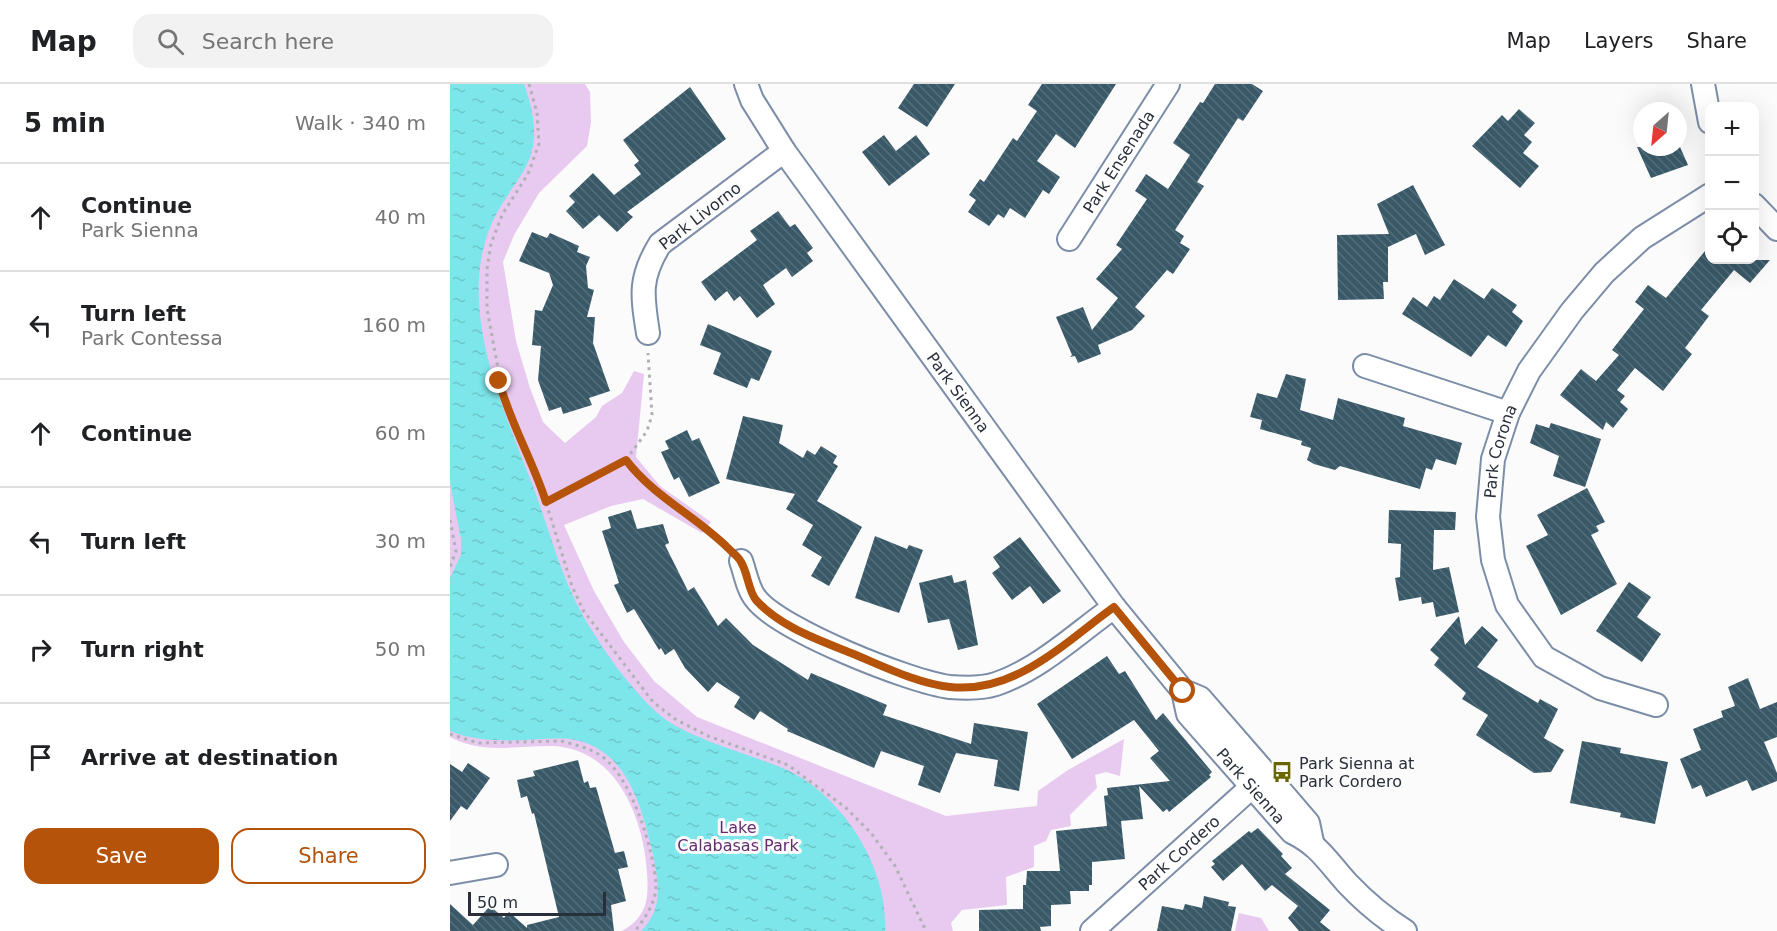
<!DOCTYPE html>
<html lang="en">
<head>
<meta charset="utf-8">
<style>
  :root { --surface:#fff; --page:#f2f2f2; --text:#202124; --muted:#757577; --line:#e0e0e0; --accent:#b45309 }
  body { margin:0; font-family:"DejaVu Sans",sans-serif; background:var(--page); color:var(--text) }
  .controls { position:absolute; right:18px; top:18px; display:grid; overflow:hidden; border-radius:12px; box-shadow:0 6px 24px #0002 }
  .controls button { width:54px; height:54px; display:grid; place-items:center; padding:0; border:0; border-bottom:2px solid var(--line); background:var(--surface); color:var(--text); font:30px sans-serif }
  .compass { position:absolute; left:1183px; top:18px; width:54px; height:54px; border-radius:50%; background:var(--surface); box-shadow:0 6px 24px #0002; rotate:207deg }
  .scale { position:absolute; left:18px; bottom:15px; width:138px; box-sizing:border-box; padding-left:6px; border:3px solid #282f3a; border-top:0; font-size:16px; line-height:21px; white-space:nowrap; color:#282f3a; -webkit-text-stroke:4px #fbfbfb; paint-order:stroke }
  .stop { position:absolute; width:18px; height:18px; margin:-14px; border:4px solid #b45309; border-radius:50%; background:#fff }
  .stop.end { background:#b45309; border-color:#fff; box-shadow:0 2px 6px #0008 }
  .list { margin:0; padding:0; list-style:none }
  h2 { display:flex; justify-content:space-between; align-items:center; height:78px; margin:0; padding:0 24px; font-size:26px }
  h2 small { font-size:20px; font-weight:400; color:var(--muted) }
  .list li { display:grid; grid-template-columns:39px 1fr auto; gap:18px; align-items:center; box-sizing:border-box; height:108px; padding:0 24px; border-top:2px solid var(--line) }
  .list b { display:block; font-size:22px; white-space:nowrap }
  .list p { margin:0; font-size:20px; white-space:nowrap; color:var(--muted) }
  .list em { font-size:20px; font-style:normal; color:var(--muted) }
  .actions { display:flex; gap:12px; padding:18px 24px }
  .actions a { flex:1; padding:14px 0; border:2px solid var(--accent); border-radius:18px; text-align:center; font-size:21px; color:var(--accent) }
  .actions .main { background:var(--accent); color:#fff }
  .icon { flex:none; width:33px; height:33px; fill:none; stroke:currentColor; stroke-width:2; stroke-linecap:round; stroke-linejoin:round }
  .map { position:relative; flex:none; width:1327px; height:847px; overflow:hidden }
  header { display:flex; align-items:center; gap:36px; box-sizing:border-box; height:84px; padding:0 30px; background:var(--surface); border-bottom:2px solid var(--line) }
  header strong { font-size:28px }
  nav { display:flex; gap:33px; margin-inline-start:auto; font-size:21px }
  .search { width:420px; height:54px; background:var(--page); display:flex; align-items:center; gap:15px; box-sizing:border-box; padding:0 21px; border-radius:18px; color:var(--muted); font-size:22px }
  main { display:flex }
  aside { flex:1; background:var(--surface) }
  .map>svg:first-child { display:block }
  .green { fill:#e8c9ef }
  .water { fill:url(#water-ripples) }
  .building { fill:url(#building-back-hatch) }
  .lines { fill:none; stroke-linecap:round; stroke-linejoin:round }
  .minor-casing { stroke:#7c8da8; stroke-width:26 }
  .path { stroke:#afb1b5; stroke-width:3; stroke-dasharray:3 4.5; stroke-linecap:butt }
  .minor { stroke:#fff; stroke-width:22 }
  .route { stroke:#b45309; stroke-width:8 }
  .labels { text-anchor:middle; dominant-baseline:central; stroke-width:6; stroke-linejoin:round; paint-order:stroke }
  .street-label { font-size:16px; fill:#282f3a; stroke:#fbfbfb }
  .poi-label { font-size:16px; fill:#282f3a; stroke:#fbfbfb; text-anchor:start }
  .park-label { font-size:16px; fill:#652b71; stroke:#fbfbfb }
</style>
</head>
<body>
<header>
<strong>Map</strong>
<div class="search"><svg class="icon" aria-label="search" viewBox="0 0 24 24"><circle cx="10" cy="10" r="6"/><path d="M15 15l6 6"/></svg>Search here</div>
<nav><a>Map</a><a>Layers</a><a>Share</a></nav>
</header>
<main>
<aside>
<h2>5 min<small>Walk · 340 m</small></h2>
<ul class="list">
<li><svg class="icon" aria-label="ahead" viewBox="0 0 24 24"><path d="M12 20V5M6 11l6-6 6 6"/></svg><div><b>Continue</b><p>Park Sienna</p></div><em>40 m</em></li>
<li><svg class="icon" aria-label="left" viewBox="0 0 24 24"><path d="M17 20v-9H6M10 6l-5 5 5 5"/></svg><div><b>Turn left</b><p>Park Contessa</p></div><em>160 m</em></li>
<li><svg class="icon" aria-label="ahead" viewBox="0 0 24 24"><path d="M12 20V5M6 11l6-6 6 6"/></svg><div><b>Continue</b></div><em>60 m</em></li>
<li><svg class="icon" aria-label="left" viewBox="0 0 24 24"><path d="M17 20v-9H6M10 6l-5 5 5 5"/></svg><div><b>Turn left</b></div><em>30 m</em></li>
<li><svg class="icon" aria-label="right" viewBox="0 0 24 24"><path d="M7 20v-9h11M14 6l5 5-5 5"/></svg><div><b>Turn right</b></div><em>50 m</em></li>
<li><svg class="icon" aria-label="arrive" viewBox="0 0 24 24"><path d="M6 21V4h12l-3 4 3 4H6"/></svg><div><b>Arrive at destination</b></div></li>
</ul>
<div class="actions"><a class="main">Save</a><a>Share</a></div>
</aside>
<div class="map">
<svg width="1327" height="847" viewBox="0 0 1327 847">
  <defs>
    <pattern id="water-ripples" width="26" height="14" patternUnits="userSpaceOnUse" patternTransform="scale(1.5)"><rect width="26" height="14" fill="#7de6ea"/><path d="M2 4q2-2 4 0t4 0M15 11q2-2 4 0t4 0" fill="none" stroke="#6cc6c9"/></pattern>
    <pattern id="building-back-hatch" width="6" height="6" patternUnits="userSpaceOnUse" patternTransform="scale(1.5)"><rect width="6" height="6" fill="#395968"/><path d="M-1 5l2 2M0 0l6 6M5-1l2 2" fill="none" stroke="#546e7a"/></pattern>
  </defs>
  <rect width="100%" height="100%" fill="#fbfbfb"/>
  <g class="green">
    <path d="M0,0H135L140,8L141,38L137,62L89,109L64,151L53,178L66,257L80,304L93,338L115,359L146,333L152,322L172,309L184,287L194,290L186,373L210,402L261,438L252,449L193,415L161,422L114,441L144,507L174,558L204,597L247,633L496,732L587,722L588,707L618,686L674,655L670,692L656,688L645,691L647,704L620,731L621,742L601,746L596,757L584,762V783L556,793L557,821L512,826L501,839L503,847H172C197,833 199,815 197,789C194,733 165,661 98,662C64,662 32,670 0,653Z"/>
    <path d="M789,829L811,834L819,847H785Z"/>
  </g>
  <path class="water" d="M0,0H74C107,92 50,91 33,166C15,244 57,334 84,405C102,454 114,504 143,548C159,575 188,613 211,632C236,653 298,670 330,683C390,707 439,782 435,847H191C215,824 208,795 202,766C191,722 178,668 126,656C110,653 92,655 76,656C51,657 24,657 0,647V494L11,471V455L0,399Z"/>
  <g class="building">
    <path d="M464,0H505L477,43L448,24Z"/>
    <path d="M592,0H666L625,64L606,50L587,77L610,93L599,110L593,106L575,134L560,124L554,134L548,130L539,142L518,128L526,116L519,111L530,95L534,98L563,54L567,57L587,27L578,21Z"/>
    <path d="M765,0H802L813,7L793,37L788,34L747,98L754,102L725,146L734,152L730,159L740,165L723,190L717,186L685,223L695,232L682,246L648,261L651,270L628,279L625,272L620,273L622,271L606,233L633,223L642,246L668,214L646,195L672,165L666,161L697,115L685,107L696,90L718,105L740,71L723,59L750,18L753,19Z"/>
    <path d="M240,3L276,55L177,128L183,133L167,148L149,131L133,145L116,127L125,118L119,112L143,89L164,111L191,90L184,81L189,77L173,56Z"/>
    <path d="M1069,25L1085,39L1074,51L1082,58L1073,69L1089,82L1070,104L1022,62L1052,31L1058,37Z"/>
    <path d="M434,51L446,67L466,51L480,70L439,102L412,68Z"/>
    <path d="M1187,63H1230L1238,81L1201,94Z"/>
    <path d="M963,101L995,161L975,171L966,150L938,163V198H933L934,215L888,216L887,151L939,150L927,120Z"/>
    <path d="M328,127L340,143L345,140L363,164L357,169L363,177L342,193L336,184L313,201L325,220L307,234L290,212L284,217L277,207L265,217L251,198L307,156L300,147Z"/>
    <path d="M82,148L97,154L100,149L129,162L127,168L140,173L136,182L138,204L144,206L137,233H145L143,259L160,307L139,314L142,321L113,330L111,323L99,327L88,296L91,262L82,261L85,226L92,227L103,201L99,189L69,177Z"/>
    <path d="M1260,161V176H1320L1300,199L1284,186L1251,226L1259,232L1235,264L1242,270L1213,307L1185,284L1167,306L1175,312L1170,318L1178,325L1163,344L1156,338L1153,346L1110,311L1131,285L1146,297L1169,271L1162,266L1194,225L1185,218L1198,201L1216,214Z"/>
    <path d="M1004,195L1034,215L1042,204L1067,221L1062,228L1073,237L1056,263L1038,251L1021,273L952,230L963,213L977,223L984,212L990,216Z"/>
    <path d="M258,240L322,267L309,297L301,294L297,304L263,290L271,269L250,261Z"/>
    <path d="M836,290L856,295L850,326L883,336L888,314L955,334L953,342L1012,359L1006,381L986,375L982,386L976,384L970,405L890,382L885,386L864,380L857,376L861,364L851,361L852,357L810,345L812,336L800,333L807,309L827,314Z"/>
    <path d="M293,332L333,341L329,359L353,374L357,366L365,371L371,362L387,372L383,379L388,382L367,417L412,443L379,502L361,492L372,473L352,461L363,441L336,425L345,410L276,395Z"/>
    <path d="M1101,339L1151,355L1135,403L1103,392L1109,372L1080,359L1086,340L1099,344Z"/>
    <path d="M237,346L242,357L249,354L270,399L239,413L229,393L224,396L211,368L219,365L215,357Z"/>
    <path d="M1137,404L1155,438L1146,442L1149,447L1141,451L1167,500L1111,531L1076,462L1098,451L1087,431Z"/>
    <path d="M181,426L187,445L213,440L219,459L215,461L238,507L244,503L268,542L276,534L303,561L358,596L361,589L437,621L433,631L521,660L524,639L578,648L569,707L544,702L548,676L506,669L490,709L468,701L474,682L431,667L424,684L337,647L338,645L310,627L304,636L284,623L290,613L267,598L258,608L235,584L224,565L215,571L211,564L209,566L184,525L177,529L164,501L169,499L152,447L161,444L158,433Z"/>
    <path d="M939,426L1006,428L1005,446H984L983,486L999,483L1009,528L986,533L983,518L972,520L971,513L949,517L945,494L950,493L951,460L938,459Z"/>
    <path d="M425,452L457,465L459,461L473,466L449,529L405,514Z"/>
    <path d="M570,453L611,507L593,520L580,502L562,516L542,489L550,483L543,473Z"/>
    <path d="M502,491L504,499L516,496L528,561L508,566L499,535L478,539L469,499Z"/>
    <path d="M1179,498L1201,513L1187,533L1211,550L1192,578L1146,547Z"/>
    <path d="M1009,532L1015,561L1032,542L1048,556L1027,583L1088,619L1090,615L1108,625L1094,654L1114,666L1101,688L1084,689L1026,651L1038,631L1012,615L1016,609L984,581L989,574L980,566Z"/>
    <path d="M657,572L669,590L675,587L706,636L713,629L762,688L759,691L761,693L719,728L717,725L713,728L689,702L693,735L671,737L675,775L642,778V801H639V807H620L621,820L601,821V842L590,843L591,847H529V826L573,825V801H576L577,787H610L606,747L657,742L654,712L658,711L657,704L720,697L700,674L709,667L684,636L622,675L587,620Z"/>
    <path d="M1298,594L1310,625L1327,618V653L1314,658L1327,689V697L1302,707L1297,696L1256,713L1251,701L1242,705L1230,675L1251,666L1243,645L1273,633L1271,627L1285,622L1278,603Z"/>
    <path d="M1132,657L1171,664L1170,669L1218,678L1205,740L1170,733L1171,729L1120,719Z"/>
    <path d="M128,676L134,699L138,697L140,704L146,703L165,769L174,767L178,783L168,785L176,817L161,821L164,847H0V820L23,841L40,822L54,834L59,828L77,844V841L109,833L84,729L82,730L77,712L71,714L67,696L85,692L83,687Z"/>
    <path d="M18,679L40,694L17,726L11,722L0,737V680L12,688Z"/>
    <path d="M808,744L833,770L831,772L842,784L835,790L880,826L870,838L881,847H849L838,834L848,822L822,801L815,807L792,780L773,797L761,783L765,780L762,777L799,747L801,749Z"/>
    <path d="M754,812L779,818L778,822L786,823L781,847H707L712,822L733,826L735,820L752,824Z"/>
  </g>
  <g class="lines">
    <defs>
      <g id="minor">
        <path id="s1" d="M296,0L302,16L334,67L664,523L733,607L738,630L842,748C870,762 877,777 897,799C914,817 934,834 955,847"/>
        <path d="M1253,0L1260,38"/>
        <path d="M1304,121L1327,145"/>
        <path id="s2" d="M619,155L718,0"/>
        <path d="M198,249C192,211 189,194 210,160L334,67"/>
        <path d="M915,282L1058,329"/>
        <path d="M291,477C295,488 298,506 306,515C330,546 460,598 500,603C513,604 534,604 546,600C590,585 626,550 664,523"/>
        <path d="M733,607L750,614L816,690L858,739L862,758"/>
        <path id="s3" d="M1206,621L1150,604L1094,573L1057,521L1043,476L1038,433L1043,375L1058,329L1079,287L1122,227L1154,189L1192,154L1260,111"/>
        <path d="M0,789L46,781"/>
        <path id="s4" d="M642,847L816,690"/>
      </g>
    </defs>
    <use href="#minor" class="minor-casing"/>
    <g class="path">
      <path d="M79,0L87,29L89,60L78,90L52,131L41,160L37,185V225L55,322L89,396L122,502L133,526L203,618L225,635L258,652L338,681L395,723L421,749L445,782L476,847"/>
      <path d="M176,376L197,347L202,331L198,269"/>
      <path d="M96,418L176,376C203,413 245,431 277,463"/>
      <path d="M0,436L6,467L0,483"/>
      <path d="M0,650L28,659L111,657C126,661 141,664 154,674C182,696 204,766 206,801C206,819 195,834 185,847"/>
    </g>
    <use href="#minor" class="minor"/>
  </g>
  <g class="lines">
    <path class="route" d="M49,297C60,339 83,377 96,418L176,376C204,413 246,432 279,465C283,469 289,473 291,478C298,489 298,506 306,516C330,543 369,556 401,569C433,582 466,599 500,603C566,610 615,558 664,523L733,607"/>
  </g>
  <defs>
    <symbol id="bus-bare" viewBox="-9 -9 18 18"><path d="M-5-6H5V4H4V6H2V4H-2V6H-4V4H-5ZM-3.5-4V0h7V-4ZM-3.5 1.2v1.5H-2V1.2ZM2 1.2v1.5H3.5V1.2Z" fill="#696600" stroke="#fbfbfb" stroke-width="2.5" paint-order="stroke"/></symbol>
  </defs>
  <g fill-rule="evenodd">
    <use href="#bus-bare" x="817" y="673" width="30" height="30"/>
  </g>
  <g class="labels">
    <g class="street-label">
      <text stroke="none"><textPath href="#s2" startOffset="92">Park Ensenada</textPath></text>
      <text transform="translate(250 132) rotate(-38)">Park Livorno</text>
      <text stroke="none"><textPath href="#s1" startOffset="375">Park Sienna</textPath></text>
      <text stroke="none"><textPath href="#s3" startOffset="344">Park Corona</textPath></text>
      <text stroke="none"><textPath href="#s1" startOffset="868">Park Sienna</textPath></text>
      <text stroke="none"><textPath href="#s4" startOffset="117">Park Cordero</textPath></text>
    </g>
    <g class="poi-label">
      <text x="849" y="679">Park Sienna at<tspan x="849" dy="18">Park Cordero</tspan></text>
    </g>
    <g class="park-label">
      <text x="288" y="743">Lake<tspan x="288" dy="18">Calabasas Park</tspan></text>
    </g>
  </g>
</svg>
<div class="controls">
<button>+</button>
<button>−</button>
<button><svg class="icon" aria-label="locate" viewBox="0 0 24 24"><circle cx="12" cy="12" r="6"/><path d="M12 2v4M12 18v4M2 12h4M18 12h4"/></svg></button>
</div>
<svg class="compass" viewBox="-18 -18 36 36"><path d="M0-13l5 13h-10z" fill="#e53935"/><path d="M0 13l5-13h-10z" fill="#757577"/></svg>
<div class="scale">50 m</div>
<div class="stop" style="left:733px;top:607px"></div>
<div class="stop end" style="left:49px;top:297px"></div>
</div>
</main>
</body>
</html>
